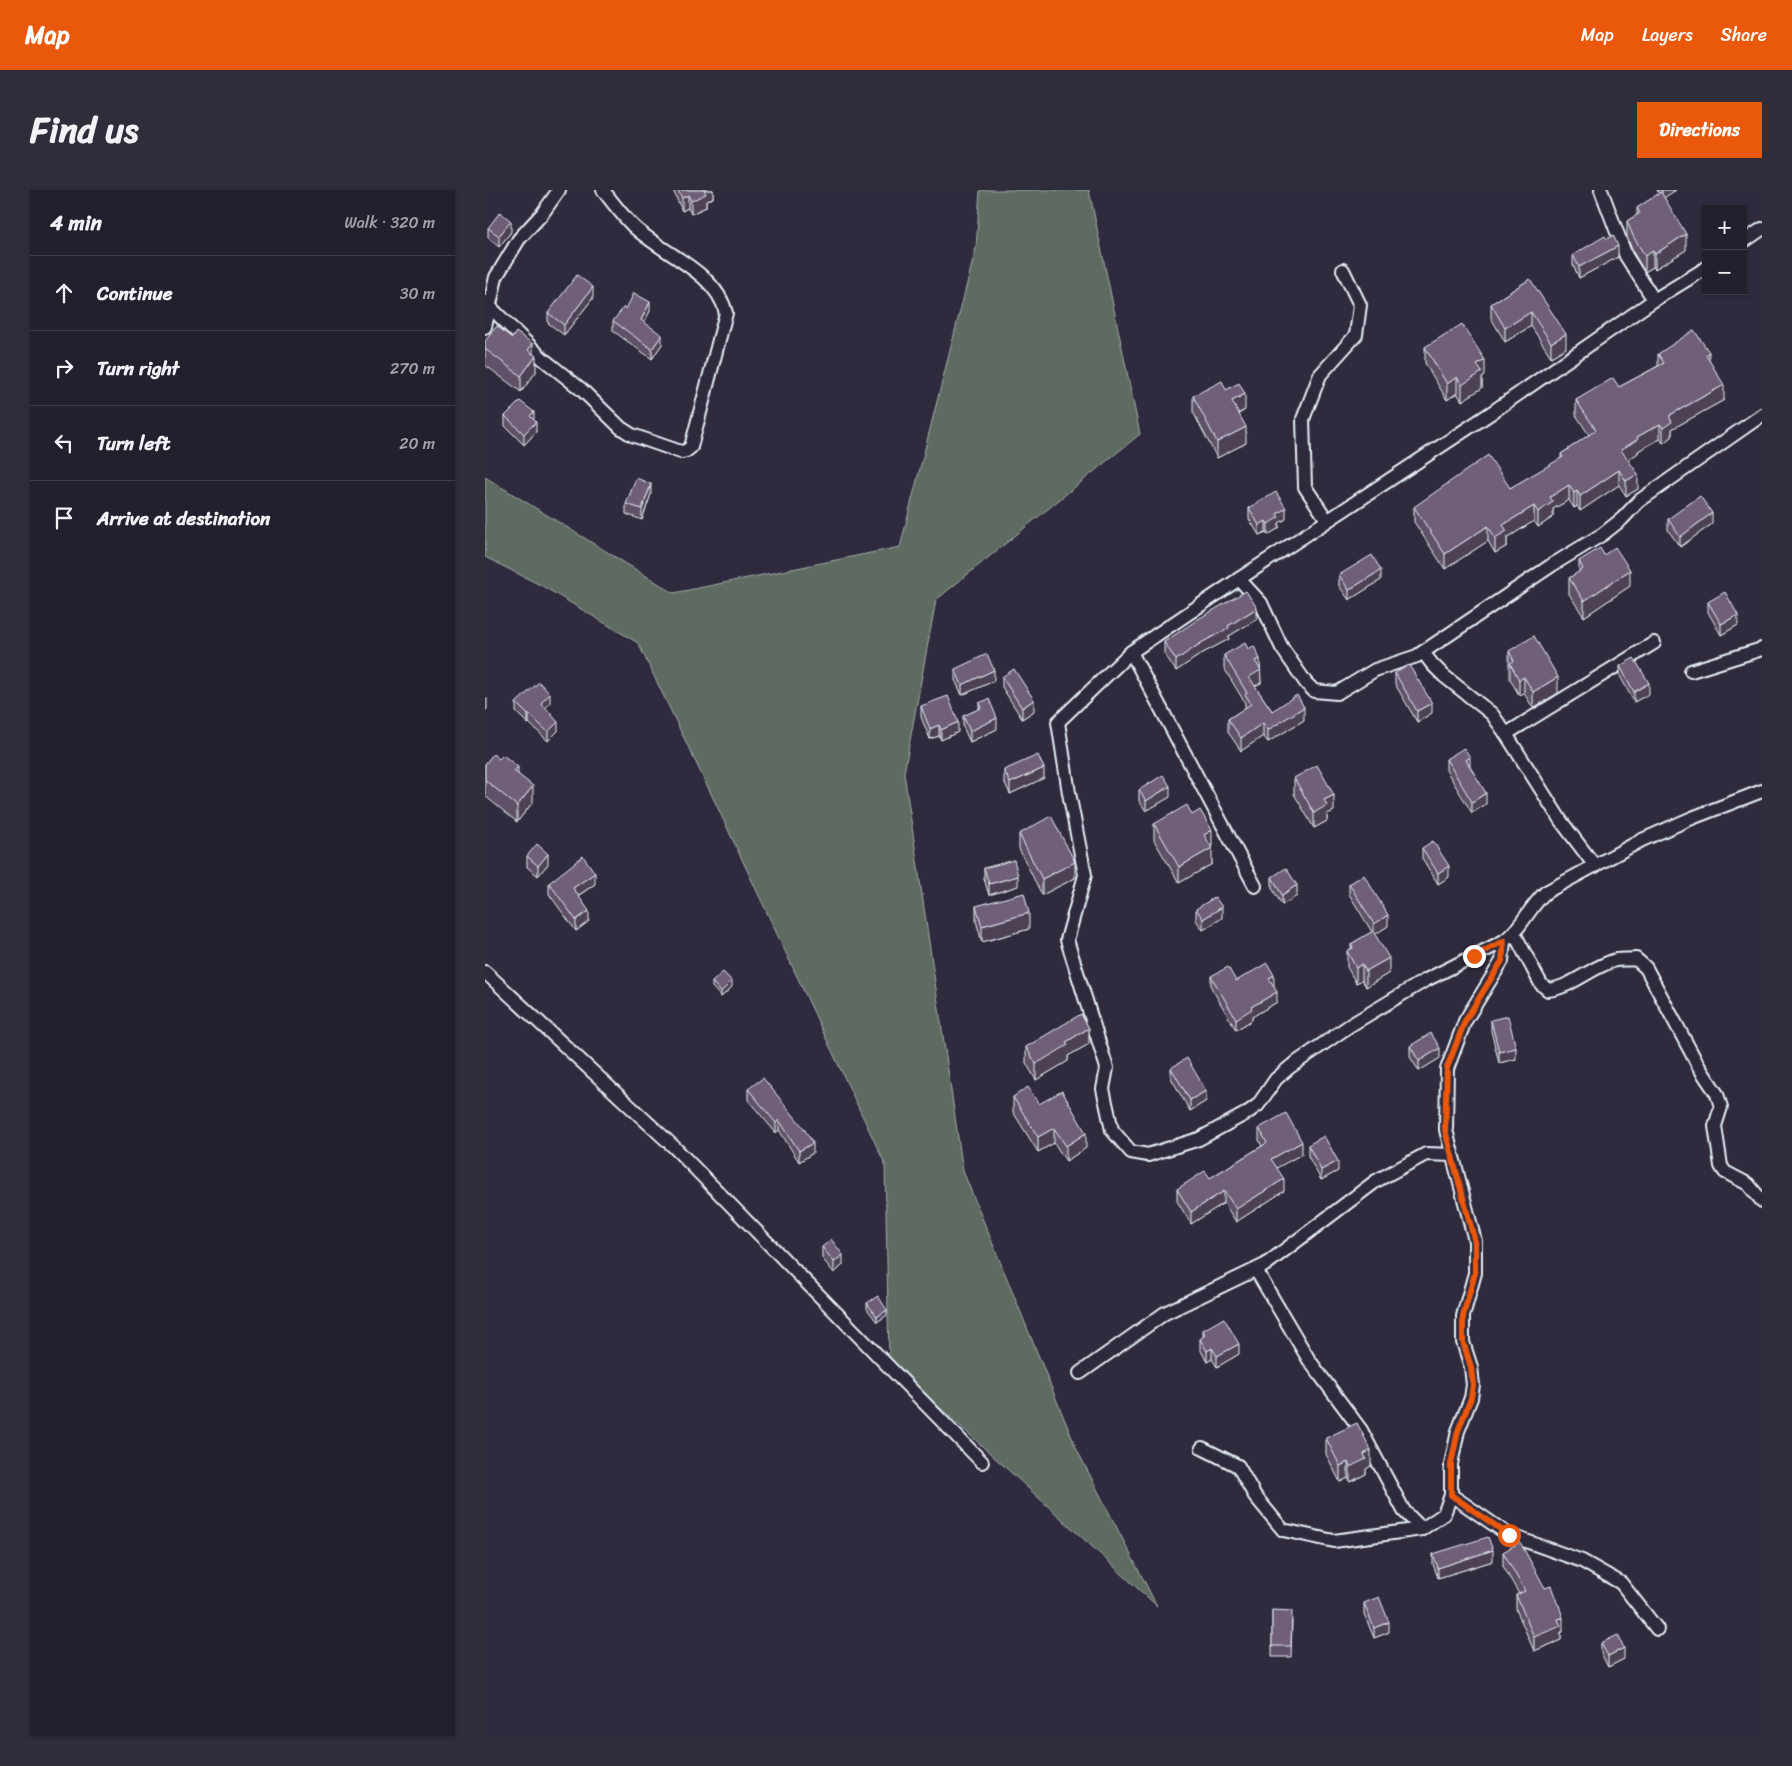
<!DOCTYPE html>
<html lang="en">
<head>
<meta charset="utf-8">
<style>
  :root { --surface:#23202e; --page:#2f2d3a; --text:#f1f3f6; --muted:#a3a3aa; --line:#403e4a; --accent:#ea580c }
  body { margin:0; font-family:Sriracha,sans-serif; background:var(--page); color:var(--text) }
  .controls { position:absolute; right:15px; top:15px; display:grid; overflow:hidden; border-radius:0px; box-shadow:0 1px 4px #0004 }
  .controls button { width:45px; height:45px; display:grid; place-items:center; padding:0; border:0; border-bottom:1px solid var(--line); background:var(--surface); color:var(--text); font:25px sans-serif }
  .stop { position:absolute; width:15px; height:15px; margin:-11px; border:4px solid #ea580c; border-radius:50%; background:#fff }
  .stop.end { background:#ea580c; border-color:#fff; box-shadow:0 1px 5px #0008 }
  .list { margin:0; padding:0; list-style:none }
  h2 { display:flex; justify-content:space-between; align-items:center; height:65px; margin:0; padding:0 20px; font-size:21px }
  h2 small { font-size:16px; font-weight:400; color:var(--muted) }
  .list li { display:grid; grid-template-columns:32px 1fr auto; gap:15px; align-items:center; box-sizing:border-box; height:75px; padding:0 20px; border-top:1px solid var(--line) }
  .list b { display:block; font-size:19px; white-space:nowrap }
  .list em { font-size:16px; font-style:normal; color:var(--muted) }
  .icon { flex:none; width:28px; height:28px; fill:none; stroke:currentColor; stroke-width:2; stroke-linecap:round; stroke-linejoin:round }
  .map { position:relative; flex:none; width:1277px; height:1546px; overflow:hidden; border-radius:0px }
  header { display:flex; align-items:center; gap:30px; box-sizing:border-box; height:70px; padding:0 25px; background:var(--accent); color:#fff }
  header strong { font-size:24px }
  nav { display:flex; gap:28px; margin-inline-start:auto; font-size:18px }
  .intro { display:flex; align-items:center; justify-content:space-between; box-sizing:border-box; height:120px; padding:0 30px }
  h1 { margin:0; font-size:35px }
  .button { padding:12px 22px; border-radius:0px; background:var(--accent); color:#fff; font-size:18px; font-weight:700 }
  main { display:flex; gap:30px; padding:0 30px }
  aside { flex:1; background:var(--surface); border-radius:0px; box-shadow:0 1px 4px #0004 }
  .map>svg:first-child { display:block }
  .green { fill:#5e6b61; stroke:#a3aeac }
  .lines { fill:none; stroke-linecap:round; stroke-linejoin:round }
  .street-casing { stroke:#e8f1f8; stroke-width:16 }
  .street { stroke:#2f2a3d; stroke-width:12 }
  .wall { fill:#5f5168; stroke:#e8f1f8 }
  .shaded-wall { fill:#4e4255; stroke:#e8f1f8 }
  .building { fill:#6f5e79; stroke:#e8f1f8 }
  .route { stroke:#ea580c; stroke-width:6 }
</style>
</head>
<body>
<header>
<strong>Map</strong>
<nav><a>Map</a><a>Layers</a><a>Share</a></nav>
</header>
<div class="intro"><h1>Find us</h1><a class="button">Directions</a></div>
<main>
<aside>
<h2>4 min<small>Walk · 320 m</small></h2>
<ul class="list">
<li><svg class="icon" aria-label="ahead" viewBox="0 0 24 24"><path d="M12 20V5M6 11l6-6 6 6"/></svg><div><b>Continue</b></div><em>30 m</em></li>
<li><svg class="icon" aria-label="right" viewBox="0 0 24 24"><path d="M7 20v-9h11M14 6l5 5-5 5"/></svg><div><b>Turn right</b></div><em>270 m</em></li>
<li><svg class="icon" aria-label="left" viewBox="0 0 24 24"><path d="M17 20v-9H6M10 6l-5 5 5 5"/></svg><div><b>Turn left</b></div><em>20 m</em></li>
<li><svg class="icon" aria-label="arrive" viewBox="0 0 24 24"><path d="M6 21V4h12l-3 4 3 4H6"/></svg><div><b>Arrive at destination</b></div></li>
</ul>
</aside>
<div class="map">
<svg width="1277" height="1546" viewBox="0 0 1277 1546">
  <rect width="100%" height="100%" fill="#2f2a3d"/>
  <filter id="ink" filterUnits="userSpaceOnUse"><feTurbulence type="fractalNoise" baseFrequency=".02" numOctaves="2"/><feDisplacementMap in="SourceGraphic" scale="10" xChannelSelector="R" yChannelSelector="G"/><feConvolveMatrix kernelMatrix="1 2 1 2 8 2 1 2 1" color-interpolation-filters="sRGB"/></filter>
  <g filter="url(#ink)">
    <path class="green" d="M495,0H604L655,244L451,410L419,583L478,981L592,1260L672,1416L404,1171L400,974L230,612L153,453L59,397L0,367V287L189,403L415,357L491,58Z"/>
    <g class="lines">
      <defs>
        <g id="street">
          <path d="M1116,0L1141,66L1169,110"/>
          <path d="M1258,52L1277,39"/>
          <path d="M0,112L57,168L97,200L136,238L147,245L196,262L201,261L206,257L241,123C231,81 177,64 148,36C137,25 127,12 118,0"/>
          <path d="M0,137L11,87L34,49L57,24L74,0"/>
          <path d="M1277,225L1154,311L1137,329L1118,344L1067,375L938,462L932,466L890,480L852,503L829,501L821,493L797,458L776,413L754,389L646,462L573,532L584,603L600,685L582,750L622,878L618,899L627,940L646,962L663,965L714,949L762,923L773,915L791,889L805,877L864,836L939,791L1019,751C1037,738 1044,717 1061,702L1157,650L1207,628L1277,601"/>
          <path d="M842,330L820,297L818,229L835,185L871,145L875,115L858,80"/>
          <path d="M754,389L1006,223L1169,110L1221,78"/>
          <path d="M646,462L770,696"/>
          <path d="M938,462L947,474L959,486L1007,524L1021,544L1076,631L1110,676"/>
          <path d="M1206,481L1277,459"/>
          <path d="M1021,544L1169,453"/>
          <path d="M1029,743L1056,794L1063,800C1088,797 1107,776 1131,770C1137,769 1145,770 1151,769L1161,778L1214,877L1232,904L1236,917L1230,936L1236,976L1240,982L1263,994L1277,1011"/>
          <path d="M0,782L189,957L497,1272"/>
          <path d="M771,1080L824,1170L876,1240L919,1321L937,1339"/>
          <path d="M595,1183L680,1123L780,1075L891,991L941,964L967,965"/>
          <path d="M717,1258L753,1276L770,1306L798,1340L849,1351L937,1339L959,1324L966,1305V1274L973,1241L986,1208L988,1195L986,1177L978,1152V1126L990,1083V1051L961,940L962,879L980,831L1017,771L1019,751"/>
          <path d="M966,1305L1024,1345L1097,1371L1136,1393L1172,1439"/>
        </g>
      </defs>
      <use href="#street" class="street-casing"/>
      <use href="#street" class="street"/>
    </g>
    <g class="wall">
      <path d="M188,0H228V8L221,10V17L206,24L203,18L197,21Z"/>
      <path d="M1172,0H1191L1179,7L1201,60L1170,79L1168,77L1160,82L1148,62L1142,47V31L1152,25V18L1174,4Z"/>
      <path d="M3,38L26,42L14,57L3,48Z"/>
      <path d="M1088,65L1133,67L1094,88L1088,75Z"/>
      <path d="M1045,89L1081,158L1066,167L1046,136L1020,152L1006,128V114Z"/>
      <path d="M108,108L79,145L63,133V123Z"/>
      <path d="M141,119L165,121L159,132L177,154L167,169L128,141V131Z"/>
      <path d="M0,151L48,163L51,182L36,202L0,175Z"/>
      <path d="M940,157L1000,186L997,188V198L977,211L972,203L962,210L940,173Z"/>
      <path d="M1173,164L1224,170L1239,210L1187,239V247L1178,253L1175,249L1153,261V263L1143,270L1153,299L1141,306L1134,295L1095,321L1092,316L1089,318L1084,310L1068,319V327L1053,337L1049,331L1022,348V356L1010,363L1003,351L960,379L929,332V317L1025,298L1076,269V264L1104,245L1091,225V210L1134,197L1173,176Z"/>
      <path d="M708,206L760,220L754,224L761,253L732,268L708,222Z"/>
      <path d="M20,226L49,230L51,242L39,255L20,236Z"/>
      <path d="M166,304L157,330L141,324V314Z"/>
      <path d="M764,318L801,329L794,333V338L783,345L781,342L774,345L764,329Z"/>
      <path d="M1183,329L1227,334L1195,357L1183,340Z"/>
      <path d="M1119,365L1145,396L1099,427L1084,404V388L1094,382V371Z"/>
      <path d="M854,385L896,390L864,410L854,396Z"/>
      <path d="M1223,412L1253,435L1236,445L1223,422Z"/>
      <path d="M772,429L744,446V449L716,464L691,481L679,463V452Z"/>
      <path d="M1024,461L1073,503L1048,518L1039,503L1034,505L1025,489V479L1024,477Z"/>
      <path d="M739,465L775,479L776,493L770,496L787,521L819,530L783,552L778,546L756,561L743,542V529L760,518V513L739,478Z"/>
      <path d="M1135,476L1164,504L1149,512L1135,486Z"/>
      <path d="M470,479L509,491L477,505L470,490Z"/>
      <path d="M910,483L947,523L932,532L910,494Z"/>
      <path d="M517,487L549,521L537,529L517,497Z"/>
      <path d="M31,513H65L60,518L73,541L63,551L44,533L43,534L31,522Z"/>
      <path d="M494,513L512,539L485,552L478,537V526L494,519Z"/>
      <path d="M436,516L473,542L456,550L454,546L445,549L436,527Z"/>
      <path d="M961,569L985,578L1001,614L987,623L961,580Z"/>
      <path d="M0,574L33,584L48,612L32,632L0,606Z"/>
      <path d="M519,580L559,588L525,604L519,591Z"/>
      <path d="M809,588L849,621L842,624V631L829,638L809,604Z"/>
      <path d="M654,600L685,607L661,621L654,611Z"/>
      <path d="M707,625L727,656L726,657L727,674L694,693L669,650V634Z"/>
      <path d="M534,644L590,688L557,705L534,659Z"/>
      <path d="M937,658L964,687L953,694L937,668Z"/>
      <path d="M42,666L63,674L53,686L42,677Z"/>
      <path d="M499,678L533,696L504,705L499,689Z"/>
      <path d="M787,687L812,706L797,715L787,698Z"/>
      <path d="M64,693L110,694L93,706L104,731L91,741L64,704Z"/>
      <path d="M864,694L903,736L890,744L904,783L881,797L877,790L871,793L862,777V761L866,759V754L887,742L864,704Z"/>
      <path d="M491,716L544,739L497,752L491,731Z"/>
      <path d="M711,719L737,728L718,740L711,730Z"/>
      <path d="M726,786L751,791L789,796L792,812L767,827V830L751,840L726,797Z"/>
      <path d="M227,792L247,797L236,807L227,797Z"/>
      <path d="M1006,830L1031,869L1014,873L1006,841Z"/>
      <path d="M604,854L583,866V871L551,890L541,873V857Z"/>
      <path d="M925,856L955,868L934,881L925,867Z"/>
      <path d="M686,878L721,911L705,921L686,888Z"/>
      <path d="M263,899L328,963L314,972L294,940L291,943L263,910Z"/>
      <path d="M528,907L554,914L601,958L581,971L569,953L553,962L528,922Z"/>
      <path d="M774,938L817,964L791,978L799,1001L751,1032L739,1013L706,1034L692,1011V999L725,988L777,956L774,950Z"/>
      <path d="M823,955L853,981L836,990L823,966Z"/>
      <path d="M337,1057L358,1075L349,1083L337,1068Z"/>
      <path d="M382,1113L402,1125L392,1132L382,1119Z"/>
      <path d="M718,1140L754,1164L732,1177L727,1169L722,1172L715,1159V1149L718,1147Z"/>
      <path d="M841,1248L886,1276L881,1279V1284L865,1292L863,1288L855,1292L841,1264Z"/>
      <path d="M1018,1362L1078,1442H1076V1450L1049,1461L1031,1419V1405L1034,1404L1018,1376Z"/>
      <path d="M948,1364L1008,1371L953,1388L948,1374Z"/>
      <path d="M879,1413L904,1442L889,1448L879,1424Z"/>
      <path d="M787,1420L807,1431L806,1467H787Z"/>
      <path d="M1116,1453L1139,1469L1123,1477L1116,1463Z"/>
    </g>
    <g class="shaded-wall">
      <path d="M218,0H228V8L221,10V17L206,24V11Z"/>
      <path d="M1177,0H1191L1177,9Z"/>
      <path d="M203,5V18L197,21V8Z"/>
      <path d="M26,31V42L14,57V46Z"/>
      <path d="M1201,44V60L1170,79V64Z"/>
      <path d="M1133,56V67L1094,88V77Z"/>
      <path d="M1168,61V77L1160,82V66Z"/>
      <path d="M108,97V108L79,145V135Z"/>
      <path d="M165,112V121L156,139V130Z"/>
      <path d="M1046,122V136L1020,152V138Z"/>
      <path d="M1081,144V158L1066,167V153Z"/>
      <path d="M177,145V154L167,169V159Z"/>
      <path d="M48,154V170L43,160Z"/>
      <path d="M1224,162V177L1221,165Z"/>
      <path d="M51,166V182L36,202V186Z"/>
      <path d="M1000,170V186L997,188V198L977,211V195L992,175Z"/>
      <path d="M972,187V203L962,210V194Z"/>
      <path d="M1239,195V210L1187,239V247L1178,253V238L1185,225Z"/>
      <path d="M760,204V220L747,227V211Z"/>
      <path d="M49,222V233L45,226Z"/>
      <path d="M51,232V242L39,255V244Z"/>
      <path d="M1175,234V249L1153,261V263L1136,275V260L1152,247Z"/>
      <path d="M761,237V253L732,268V252Z"/>
      <path d="M1134,280V295L1095,321V306Z"/>
      <path d="M1153,284V299L1141,306V291Z"/>
      <path d="M166,294V304L157,330V319Z"/>
      <path d="M1084,295V310L1068,319V327L1053,337V322L1065,307Z"/>
      <path d="M1092,301V316L1089,318V303Z"/>
      <path d="M1049,316V331L1022,348V356L1010,363V348L1018,335Z"/>
      <path d="M801,318V329L794,333V338L783,345V334L792,324Z"/>
      <path d="M1227,323V334L1195,357V347Z"/>
      <path d="M781,331V342L774,345V335Z"/>
      <path d="M1003,336V351L960,379V364Z"/>
      <path d="M896,380V390L864,410V400Z"/>
      <path d="M1145,380V396L1099,427V411Z"/>
      <path d="M772,418V429L744,446V449L716,464L691,481V470L716,453Z"/>
      <path d="M1253,425V435L1236,445V434Z"/>
      <path d="M775,469L776,493L764,499V487L770,471Z"/>
      <path d="M509,480V491L477,505V495Z"/>
      <path d="M1039,487V503L1034,505V490Z"/>
      <path d="M1073,487V503L1048,518V502Z"/>
      <path d="M1164,493V504L1149,512V502Z"/>
      <path d="M65,504V513L56,523V513Z"/>
      <path d="M2,508V519L0,521V511Z"/>
      <path d="M549,510V521L537,529V518Z"/>
      <path d="M947,513V523L932,532V521Z"/>
      <path d="M819,517V530L783,552V540Z"/>
      <path d="M44,524V533L43,534V525Z"/>
      <path d="M512,528V539L485,552V541Z"/>
      <path d="M73,532V541L63,551V542Z"/>
      <path d="M473,532V542L456,550V540Z"/>
      <path d="M778,533V546L756,561V548Z"/>
      <path d="M454,535V546L445,549V539Z"/>
      <path d="M985,567V578L981,570Z"/>
      <path d="M33,577V593L29,581Z"/>
      <path d="M559,578V588L525,604V593Z"/>
      <path d="M48,596V612L32,632V616Z"/>
      <path d="M685,596V607L661,621V611Z"/>
      <path d="M1001,603V614L987,623V612Z"/>
      <path d="M849,605V621L842,624V631L829,638V623L839,610Z"/>
      <path d="M727,640V656L719,661V645Z"/>
      <path d="M727,658V674L694,693V677Z"/>
      <path d="M63,664V674L53,686V676Z"/>
      <path d="M590,672V688L557,705V689Z"/>
      <path d="M964,676V687L953,694V683Z"/>
      <path d="M110,683V694L88,709V698Z"/>
      <path d="M533,686V696L504,705V694Z"/>
      <path d="M812,695V706L797,715V705Z"/>
      <path d="M737,717V728L718,740V729Z"/>
      <path d="M104,721V731L91,741V730Z"/>
      <path d="M544,723V739L497,752V736Z"/>
      <path d="M903,725V736L889,745V734Z"/>
      <path d="M904,768V783L881,797V781Z"/>
      <path d="M877,774V790L871,793V778Z"/>
      <path d="M789,785V796L784,799V788Z"/>
      <path d="M247,791V797L236,807V802Z"/>
      <path d="M792,802V812L767,827V830L751,840V829L766,817Z"/>
      <path d="M604,838V854L583,866V871L551,890V874L581,852Z"/>
      <path d="M955,858V868L934,881V871Z"/>
      <path d="M1031,858V869L1014,873V862Z"/>
      <path d="M721,901V911L705,921V910Z"/>
      <path d="M294,930V940L291,943V933Z"/>
      <path d="M569,938V953L553,962V947Z"/>
      <path d="M601,943V958L581,971V956Z"/>
      <path d="M817,952V964L786,981V969Z"/>
      <path d="M328,953V963L314,972V961Z"/>
      <path d="M853,971V981L836,990V980Z"/>
      <path d="M799,989V1001L751,1032V1019Z"/>
      <path d="M739,1001V1013L706,1034V1022Z"/>
      <path d="M358,1065V1075L349,1083V1072Z"/>
      <path d="M402,1120V1125L392,1132V1127Z"/>
      <path d="M754,1154V1164L732,1177V1166Z"/>
      <path d="M727,1158V1169L722,1172V1161Z"/>
      <path d="M886,1260V1276L881,1279V1284L865,1292V1277L879,1264Z"/>
      <path d="M863,1272V1288L855,1292V1276Z"/>
      <path d="M1008,1360V1371L953,1388V1378Z"/>
      <path d="M1078,1428V1442H1076V1450L1049,1461V1447L1073,1429Z"/>
      <path d="M904,1432V1442L889,1448V1438Z"/>
      <path d="M1139,1458V1469L1123,1477V1466Z"/>
    </g>
    <g class="building">
      <path d="M193,0H219L221,4L206,11L203,5L197,8Z"/>
      <path d="M1176,2L1201,44L1170,64L1168,61L1160,66L1148,46L1142,31L1155,23L1152,18Z"/>
      <path d="M15,22L26,31L14,46L3,38Z"/>
      <path d="M1128,45L1133,56L1094,77L1088,65L1120,46L1122,49Z"/>
      <path d="M92,85L108,97L79,135L63,123Z"/>
      <path d="M1045,89L1081,144L1066,153L1046,122L1020,138L1006,114Z"/>
      <path d="M149,103L165,112L156,130L177,145L167,159L128,131L139,117L141,119Z"/>
      <path d="M977,134L1000,170L992,175L997,182L977,195L972,187L962,194L940,157Z"/>
      <path d="M12,136L27,148L31,142L48,154L43,160L51,166L36,186L0,159V151Z"/>
      <path d="M1209,140L1224,162L1221,165L1239,195L1185,225V228L1187,232L1178,238L1175,234L1152,247L1153,249L1136,260L1153,284L1141,291L1134,280L1095,306L1092,301L1089,303L1084,295L1065,307L1068,312L1053,322L1049,316L1018,335L1022,341L1010,348L1003,336L960,364L929,317L1003,265L1025,298L1078,267L1076,264L1111,240L1091,210L1128,188L1134,197L1179,173L1173,164Z"/>
      <path d="M737,191L741,200L754,193L760,204L747,211L761,237L732,252L708,206Z"/>
      <path d="M35,211L49,222L45,226L51,232L39,244L20,226Z"/>
      <path d="M151,288L166,294L157,319L141,314Z"/>
      <path d="M791,302L801,318L792,324L794,327L783,334L781,331L774,335L764,318Z"/>
      <path d="M1215,306L1227,323L1195,347L1183,329Z"/>
      <path d="M1130,357L1145,380L1099,411L1084,388L1098,379L1094,371L1115,358L1119,365Z"/>
      <path d="M887,365L896,380L864,400L854,385Z"/>
      <path d="M761,401L772,418L743,436L744,438L716,453L691,470L679,452L715,428Z"/>
      <path d="M1240,402L1253,425L1236,434L1223,412Z"/>
      <path d="M1049,446L1073,487L1048,502L1039,487L1034,490L1025,473L1029,471L1024,461Z"/>
      <path d="M760,453L763,459L769,456L775,469L770,471L776,480L764,487L787,521L812,505L819,517L783,540L778,533L756,548L743,529L766,514L760,504L762,503L739,465Z"/>
      <path d="M502,464L509,480L477,495L470,479Z"/>
      <path d="M1149,468L1164,493L1149,502L1135,476Z"/>
      <path d="M924,475L947,513L932,521L910,483Z"/>
      <path d="M529,479L549,510L537,518L517,487Z"/>
      <path d="M54,492L65,504L56,513L73,532L63,542L44,524L43,525L31,513Z"/>
      <path d="M463,506L473,532L456,540L454,535L445,539L436,516Z"/>
      <path d="M504,509L512,528L485,541L478,526L496,518L494,513Z"/>
      <path d="M979,558L985,567L981,570L1001,603L987,612L961,569Z"/>
      <path d="M8,564L14,569L18,565L33,577L29,581L48,596L32,616L0,590V574Z"/>
      <path d="M553,565L559,578L525,593L519,580Z"/>
      <path d="M832,575L849,605L839,610L842,615L829,623L809,588Z"/>
      <path d="M678,585L685,596L661,611L654,600Z"/>
      <path d="M702,615L707,625L715,620L727,640L719,645L727,658L694,677L669,634Z"/>
      <path d="M566,626L590,672L557,689L534,644Z"/>
      <path d="M948,651L964,676L953,683L937,658Z"/>
      <path d="M52,654L63,664L53,676L42,666Z"/>
      <path d="M98,666L110,683L88,698L104,721L91,730L64,693Z"/>
      <path d="M529,670L533,686L504,694L499,678Z"/>
      <path d="M801,678L812,695L797,705L787,687Z"/>
      <path d="M879,685L903,725L889,734L864,694Z"/>
      <path d="M539,703L544,723L497,736L491,716Z"/>
      <path d="M730,707L737,717L718,729L711,719Z"/>
      <path d="M888,741L904,768L881,781L877,774L871,778L862,761L868,758L866,754Z"/>
      <path d="M782,773L789,785L784,788L792,802L766,817L767,819L751,829L726,786L743,777L751,791Z"/>
      <path d="M238,782L247,791L236,802L227,792Z"/>
      <path d="M596,824L604,838L581,852L583,855L551,874L541,857Z"/>
      <path d="M1023,826L1031,858L1014,862L1006,830Z"/>
      <path d="M946,843L955,858L934,871L925,856Z"/>
      <path d="M702,868L721,901L705,910L686,878Z"/>
      <path d="M278,888L318,937L328,953L314,961L294,930L291,933L263,899Z"/>
      <path d="M543,897L554,914L577,901L601,943L581,956L569,938L553,947L528,907Z"/>
      <path d="M801,923L817,952L786,969L799,989L751,1019L739,1001L706,1022L692,999L720,981L725,988L782,953L774,938Z"/>
      <path d="M839,946L853,971L836,980L823,955Z"/>
      <path d="M346,1049L358,1065L349,1072L337,1057Z"/>
      <path d="M393,1106L402,1120L392,1127L382,1113Z"/>
      <path d="M739,1128L754,1154L732,1166L727,1158L722,1161L715,1149L720,1145L718,1140Z"/>
      <path d="M872,1233L886,1260L879,1264L881,1269L865,1277L863,1272L855,1276L841,1248Z"/>
      <path d="M1003,1347L1008,1360L953,1378L948,1364Z"/>
      <path d="M1035,1352L1060,1398L1066,1396L1073,1415H1074L1078,1428L1073,1429L1076,1436L1049,1447L1031,1405L1040,1401L1018,1362Z"/>
      <path d="M894,1407L904,1432L889,1438L879,1413Z"/>
      <path d="M787,1420L807,1421L806,1456H787Z"/>
      <path d="M1133,1445L1139,1458L1123,1466L1116,1453Z"/>
    </g>
  </g>
  <g class="lines" filter="url(#ink)">
    <path class="route" d="M989,766L1019,751L1017,771L980,831L962,878L960,940L990,1052V1083L978,1126V1152L986,1177L988,1195L986,1208L973,1241L966,1274V1305L1024,1345"/>
  </g>
</svg>
<div class="controls">
<button>+</button>
<button>−</button>
</div>
<div class="stop" style="left:1024px;top:1345px"></div>
<div class="stop end" style="left:989px;top:766px"></div>
</div>
</main>
</body>
</html>
